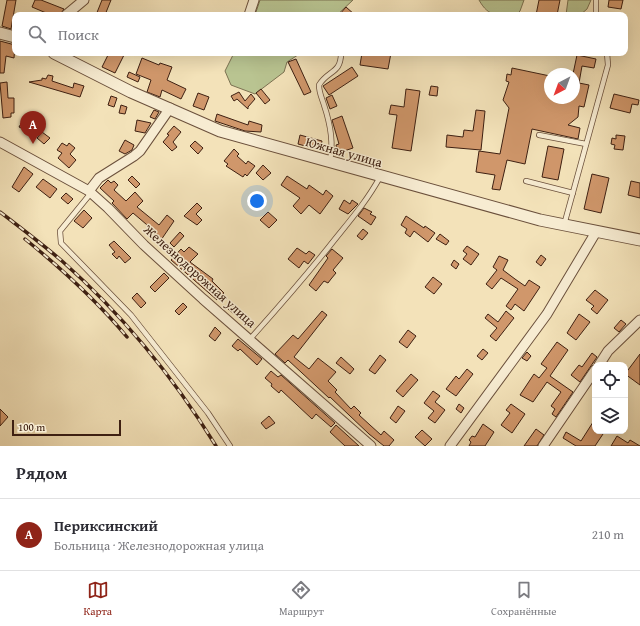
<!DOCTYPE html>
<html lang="ru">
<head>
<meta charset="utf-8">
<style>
  :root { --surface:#fff; --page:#f7f7f7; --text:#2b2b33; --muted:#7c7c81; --line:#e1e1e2; --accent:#8f2418 }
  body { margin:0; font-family:"Gentium Book Plus",serif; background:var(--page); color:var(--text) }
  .controls { position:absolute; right:12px; bottom:12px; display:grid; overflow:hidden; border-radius:8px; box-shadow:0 4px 16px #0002 }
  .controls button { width:36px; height:36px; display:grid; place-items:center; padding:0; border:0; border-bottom:1px solid var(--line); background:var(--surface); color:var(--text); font:20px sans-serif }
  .compass { position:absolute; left:544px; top:68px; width:36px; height:36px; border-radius:50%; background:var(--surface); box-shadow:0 4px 16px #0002; rotate:221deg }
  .scale { position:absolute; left:12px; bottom:10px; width:109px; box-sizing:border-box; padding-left:4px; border:2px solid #3e2012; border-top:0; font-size:11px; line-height:14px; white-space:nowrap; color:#3e2012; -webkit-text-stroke:3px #f7ecd2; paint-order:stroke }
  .you { position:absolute; left:257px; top:201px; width:14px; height:14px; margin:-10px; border:3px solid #fff; border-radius:50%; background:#1a73e8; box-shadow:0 0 0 6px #1a73e833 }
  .badge { display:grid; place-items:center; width:26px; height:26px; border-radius:50%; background:var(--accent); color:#fff; font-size:13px; font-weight:700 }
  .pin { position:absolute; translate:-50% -33px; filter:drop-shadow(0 1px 2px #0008) }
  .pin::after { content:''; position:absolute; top:21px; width:14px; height:12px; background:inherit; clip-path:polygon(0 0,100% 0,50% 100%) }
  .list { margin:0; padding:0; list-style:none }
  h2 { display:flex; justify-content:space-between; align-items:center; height:52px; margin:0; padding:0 16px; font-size:17px }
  h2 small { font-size:13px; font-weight:400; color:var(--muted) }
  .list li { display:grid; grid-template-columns:26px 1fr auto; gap:12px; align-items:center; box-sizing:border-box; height:72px; padding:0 16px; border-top:1px solid var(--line) }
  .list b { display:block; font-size:15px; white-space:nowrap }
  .list p { margin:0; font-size:13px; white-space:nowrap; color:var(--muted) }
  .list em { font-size:13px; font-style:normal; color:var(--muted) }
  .icon { flex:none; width:22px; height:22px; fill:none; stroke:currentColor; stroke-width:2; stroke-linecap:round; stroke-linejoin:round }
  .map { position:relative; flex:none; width:640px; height:446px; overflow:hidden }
  .search { position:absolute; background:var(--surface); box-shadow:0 4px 16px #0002; left:12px; right:12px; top:12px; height:44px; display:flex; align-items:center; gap:10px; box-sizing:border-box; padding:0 14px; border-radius:8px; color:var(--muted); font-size:15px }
  .sheet { height:124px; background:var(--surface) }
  nav { display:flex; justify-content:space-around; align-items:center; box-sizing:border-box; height:56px; border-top:1px solid var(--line); background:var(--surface); font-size:11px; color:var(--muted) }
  nav a { display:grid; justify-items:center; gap:2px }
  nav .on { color:var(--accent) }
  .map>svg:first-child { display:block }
  .green { fill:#b9c491; stroke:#7c7252 }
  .building { fill:#d0976b; stroke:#3e2012 }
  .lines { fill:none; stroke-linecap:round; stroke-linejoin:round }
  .service-casing { stroke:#6b503c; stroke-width:6 }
  .minor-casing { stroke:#6b503c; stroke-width:11 }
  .tertiary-casing { stroke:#6b503c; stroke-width:13 }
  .service { stroke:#f7ecd2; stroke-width:4.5 }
  .minor { stroke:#f7ecd2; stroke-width:9 }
  .tertiary { stroke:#f7ecd2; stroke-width:11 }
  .rail-casing { stroke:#3e2012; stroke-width:3.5 }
  .rail { stroke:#f7ecd2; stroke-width:2; stroke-dasharray:6; stroke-linecap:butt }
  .labels { text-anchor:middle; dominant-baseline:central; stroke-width:3; stroke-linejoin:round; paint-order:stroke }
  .street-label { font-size:13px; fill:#3e2012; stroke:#f7ecd2 }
</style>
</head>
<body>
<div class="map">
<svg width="640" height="446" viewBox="0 0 640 446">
  <rect width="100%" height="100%" fill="#f3e2b9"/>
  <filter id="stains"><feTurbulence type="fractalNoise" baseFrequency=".005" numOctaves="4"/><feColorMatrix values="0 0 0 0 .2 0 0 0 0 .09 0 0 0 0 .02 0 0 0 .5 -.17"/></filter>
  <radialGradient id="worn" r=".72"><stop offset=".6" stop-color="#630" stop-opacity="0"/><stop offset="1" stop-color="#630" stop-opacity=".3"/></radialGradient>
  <g class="green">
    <path d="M260,0H353L337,15H255Z"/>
    <path d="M479,0H524L520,11L516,15C498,15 489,18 479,0Z"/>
    <path d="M568,0H591L587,9L580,15H566Z"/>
    <path d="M234,53H301L287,62L284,72L255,94L231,85L225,71Z"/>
  </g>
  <g class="building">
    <path d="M7,0H16L11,29L2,26Z"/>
    <path d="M35,0H41L64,9L60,15H51L32,7Z"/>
    <path d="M102,0H111L105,15H96Z"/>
    <path d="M539,0H560L557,15L545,13V15H536Z"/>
    <path d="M609,0H623L621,9L608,7Z"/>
    <path d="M346,7L355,15H339Z"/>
    <path d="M0,41L15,45L14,58L6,56L4,73H0Z"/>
    <path d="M109,53H125L115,73L102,67Z"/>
    <path d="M362,53H391L388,69L360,65Z"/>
    <path d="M577,55L596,59L594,68L582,66L579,83L589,85L584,107L579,106L578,117L568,125L580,128L578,139L532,129L525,164L507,160L500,190L492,189L495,175L476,172L479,151L500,154L509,108L503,100L509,82L506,81L507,74L511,75L512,68L550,76V98H574L573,74Z"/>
    <path d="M142,58L159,65L160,63L172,67L167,80L186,89L181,99L162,90L160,97L147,92L151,80L136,74Z"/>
    <path d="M296,59L311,92L304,95L288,62Z"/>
    <path d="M352,67L358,76L329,95L323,86Z"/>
    <path d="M129,72L140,77L138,82L127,77Z"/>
    <path d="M48,75L53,76L52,81L73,88L74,83L84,86L80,97L29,82L42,80V78L46,79Z"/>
    <path d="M7,82L8,98H14V113H11V117L3,118L0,83Z"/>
    <path d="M431,86L438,87L437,96L429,95Z"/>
    <path d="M261,89L270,100L265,104L256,93Z"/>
    <path d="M406,89L420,91L411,151L392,148L397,115L389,114L391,105L404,107Z"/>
    <path d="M239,92L245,101L251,94L255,99L248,107V109L237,99L234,101L231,96Z"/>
    <path d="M198,93L209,97L204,110L193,106Z"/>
    <path d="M614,94L639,100L638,105L632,104L630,113L610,108Z"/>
    <path d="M332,95L337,106L330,109L326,98Z"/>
    <path d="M111,96L117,98L114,107L108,105Z"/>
    <path d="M121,105L127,107L125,114L119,113Z"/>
    <path d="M154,110L159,112L155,119L150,117Z"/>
    <path d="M476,110L485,111L481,150L446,147L447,135L463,137L464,130L473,131Z"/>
    <path d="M217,114L248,125L249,121L262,125L261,132L245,131L215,121Z"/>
    <path d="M342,116L353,148L338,153L336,145L339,144L332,120Z"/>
    <path d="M25,117L33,121L28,131L19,127Z"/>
    <path d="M137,120L151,123L145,133L135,131Z"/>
    <path d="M174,126L181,132L173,142L177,147L172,151L163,142L169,135L167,134Z"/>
    <path d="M42,132L50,138L44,144L37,138Z"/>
    <path d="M300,135L322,141L320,150L298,144Z"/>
    <path d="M616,135L625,136L623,150L614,149L615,145L611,144L612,138L616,139Z"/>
    <path d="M125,140L134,145L132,150L125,154L119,151Z"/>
    <path d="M195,141L203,148L198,154L190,146Z"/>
    <path d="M62,143L67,146L69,143L75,148L70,154L76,160L69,168L58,158L62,153L57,150Z"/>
    <path d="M548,146L564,149L558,180L542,177Z"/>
    <path d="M234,149L239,154L237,156L246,164L248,161L255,166L247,176L245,174L243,177L226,166L228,164L224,161Z"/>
    <path d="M263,165L271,173L263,180L256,173Z"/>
    <path d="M24,167L33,174L19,192L12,187Z"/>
    <path d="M592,174L609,178L601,213L584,209Z"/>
    <path d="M132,176L140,184L136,188L128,180Z"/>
    <path d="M287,176L307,189L309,185L323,195L326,190L333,196L320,214L309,205L301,214L293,206L300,198L281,185Z"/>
    <path d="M43,179L57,189L50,198L36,187Z"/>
    <path d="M108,180L111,183L114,181L118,185L114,190L126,201L135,192L143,201L137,207L159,225L167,215L174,221L161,240L152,232L153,230L133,213L127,219L112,203L114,201L100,188Z"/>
    <path d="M631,181L640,183V198L628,195Z"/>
    <path d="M66,193L73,199L68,204L61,198Z"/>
    <path d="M255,193L261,200L256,205L249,199Z"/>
    <path d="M344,200L350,204L352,200L358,204L348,214L339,209Z"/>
    <path d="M197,203L202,208L196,214L202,220L197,225L184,216Z"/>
    <path d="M364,208L372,212L370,214L376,217L371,225L358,216Z"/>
    <path d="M84,210L92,218L83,228L74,221Z"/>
    <path d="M268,212L277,220L269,228L260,220Z"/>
    <path d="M406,216L424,228L425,226L435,233L428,242L414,231L410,237L405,233L407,229L401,225Z"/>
    <path d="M363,229L368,233L362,240L357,236Z"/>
    <path d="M180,232L184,236L174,247L170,243Z"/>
    <path d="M440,234L449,241L446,245L436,239Z"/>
    <path d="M114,241L131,258L125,263L119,256L117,259L112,254L115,252L109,245Z"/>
    <path d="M467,246L479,254L471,265L463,259L467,254L463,251Z"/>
    <path d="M189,247L198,254L190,262L213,279L212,281L224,293L217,300L171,260L181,249L184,252Z"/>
    <path d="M297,248L306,254L309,251L315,255L308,264L304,261L299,268L288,259Z"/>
    <path d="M332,249L343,258L333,270L336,273L331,279L328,283L324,281L316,291L309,285L328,258L326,256Z"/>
    <path d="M541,255L546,259L541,266L536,262Z"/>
    <path d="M499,256L508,260L503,270L515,279L525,286L529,280L540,287L524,311L515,304L511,310L506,306L518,289L501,278L492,289L486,284L497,270L493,267Z"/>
    <path d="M454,260L459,264L456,269L451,265Z"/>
    <path d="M164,273L169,278L155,292L150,287Z"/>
    <path d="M433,277L442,284L434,294L425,287Z"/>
    <path d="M595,290L608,300L597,314L591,309L594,306L586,300Z"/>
    <path d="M137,293L146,303L141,308L132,298Z"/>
    <path d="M183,303L187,307L179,315L175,311Z"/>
    <path d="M231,304L255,324L251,328L228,309Z"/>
    <path d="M322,311L327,315L294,357L309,369L318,358L336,372L328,381L337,390L335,392L351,409L354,406L361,413L359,415L381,435L384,431L394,440L389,446H384L369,434L330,397L329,398L288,360L285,363L275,354L293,335L298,339Z"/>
    <path d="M506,311L514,318L496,341L490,336L497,328L485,318L488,314L498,322Z"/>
    <path d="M579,314L590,322L576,340L567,333Z"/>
    <path d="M621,320L626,324L619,332L614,328Z"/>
    <path d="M215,327L221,333L215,341L209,336Z"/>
    <path d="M408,330L416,336L407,348L399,342Z"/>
    <path d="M238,339L262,359L257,365L240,349L238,351L232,346Z"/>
    <path d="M557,342L568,350L550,376L573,392L556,417L552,414L555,409L551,406L561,392L547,382L533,402L520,395L534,374L539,378L547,368L541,364Z"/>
    <path d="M483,349L488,353L482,360L477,356Z"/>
    <path d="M527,352L531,356L527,361L522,358Z"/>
    <path d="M592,353L597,357L580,382L571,375L579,365L582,367Z"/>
    <path d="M640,354V385L625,374Z"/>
    <path d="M380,355L386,360L375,374L369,370Z"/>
    <path d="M341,357L354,369L350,374L336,363Z"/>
    <path d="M467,369L473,374L456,396L446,389L456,376L459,379Z"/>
    <path d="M271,371L278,377L281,375L335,423L331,427L316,414L312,419L281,390L279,393L271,386L272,384L265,378Z"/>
    <path d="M411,374L418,380L403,397L396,391Z"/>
    <path d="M433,391L440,396L435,402L445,410L435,423L428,418L434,411L424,403Z"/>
    <path d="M459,404L464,408L461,413L456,409Z"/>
    <path d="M511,404L525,414L512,433L501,425L510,413L506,410Z"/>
    <path d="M398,406L405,411L396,423L390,418Z"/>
    <path d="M0,409L8,417L0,426Z"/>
    <path d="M269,416L275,423L266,429L261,423Z"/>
    <path d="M595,419V431H605L595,446H576L563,438L566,432L581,441Z"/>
    <path d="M483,424L494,432L485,446H469L471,442L469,440L472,436L475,437Z"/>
    <path d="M336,425L359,446H345L330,432Z"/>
    <path d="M536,429L544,435L537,446H524Z"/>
    <path d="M422,430L432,439L425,446L415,437Z"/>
    <path d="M617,436L628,443L630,440L640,446H611Z"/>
  </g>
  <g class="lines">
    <defs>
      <g id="service">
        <path d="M596,15V0"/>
        <path d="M539,135L586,144"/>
        <path d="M330,160C334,142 330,123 324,105C322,98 319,93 319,85C328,70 341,74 341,53"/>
        <path d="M526,181L573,193"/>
        <path d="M91,193L60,231L61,243L131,315L208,413L230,446"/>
        <path d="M564,225L608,65L607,53"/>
        <path d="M250,339C277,309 303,279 328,248C346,225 366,203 380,177"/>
      </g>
      <g id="minor">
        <path d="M66,15L84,0"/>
        <path d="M249,15L254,0"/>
        <path d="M0,142L89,191L108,208L144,245L203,299L371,446"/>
        <path d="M89,191L99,178L134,156L140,151L170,108"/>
        <path d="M599,365L608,351L640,320"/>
        <path d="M450,446L547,314L596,232"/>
        <path d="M543,446L595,370"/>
      </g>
      <g id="tertiary">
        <path d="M0,33L15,37"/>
        <path d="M54,53L131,92L220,131L540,220L640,240"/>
      </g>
    </defs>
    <use href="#service" class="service-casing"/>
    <use href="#minor" class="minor-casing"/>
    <use href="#tertiary" class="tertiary-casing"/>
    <use href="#service" class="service"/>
    <use href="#minor" class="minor"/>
    <use href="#tertiary" class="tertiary"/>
    <defs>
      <g id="rail">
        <path d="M0,212C21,228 42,244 62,261C122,314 174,378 216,446"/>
        <path d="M25,239C62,269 97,301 127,337"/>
      </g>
    </defs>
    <use href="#rail" class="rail-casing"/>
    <use href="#rail" class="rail"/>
  </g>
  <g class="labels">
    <g class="street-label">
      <text transform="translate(344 152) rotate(16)">Южная улица</text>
      <text transform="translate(200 276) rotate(42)">Железнодорожная улица</text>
    </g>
  </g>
  <rect width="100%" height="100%" filter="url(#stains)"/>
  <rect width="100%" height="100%" fill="url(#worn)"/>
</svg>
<div class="controls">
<button><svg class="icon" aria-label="locate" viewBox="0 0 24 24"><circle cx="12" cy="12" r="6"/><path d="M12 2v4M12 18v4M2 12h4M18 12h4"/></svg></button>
<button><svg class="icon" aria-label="layers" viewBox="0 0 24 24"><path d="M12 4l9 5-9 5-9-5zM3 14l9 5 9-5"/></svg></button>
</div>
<svg class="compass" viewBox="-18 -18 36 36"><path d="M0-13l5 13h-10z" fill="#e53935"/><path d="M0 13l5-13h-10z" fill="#7c7c81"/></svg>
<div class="scale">100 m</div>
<div class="you"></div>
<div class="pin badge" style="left:33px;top:144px">A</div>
<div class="search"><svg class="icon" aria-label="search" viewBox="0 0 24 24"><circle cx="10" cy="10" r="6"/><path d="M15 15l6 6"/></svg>Поиск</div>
</div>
<section class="sheet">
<h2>Рядом<small></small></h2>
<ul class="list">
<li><span class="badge">A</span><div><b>Периксинский</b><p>Больница · Железнодорожная улица</p></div><em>210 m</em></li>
</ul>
</section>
<nav>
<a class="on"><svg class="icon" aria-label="map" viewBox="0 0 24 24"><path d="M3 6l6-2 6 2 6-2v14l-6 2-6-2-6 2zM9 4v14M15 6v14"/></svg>Карта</a>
<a><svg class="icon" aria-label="directions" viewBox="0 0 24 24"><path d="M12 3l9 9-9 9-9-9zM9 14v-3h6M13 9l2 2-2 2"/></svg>Маршрут</a>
<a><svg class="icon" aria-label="saved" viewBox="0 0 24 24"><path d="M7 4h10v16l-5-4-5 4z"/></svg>Сохранённые</a>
</nav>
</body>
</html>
